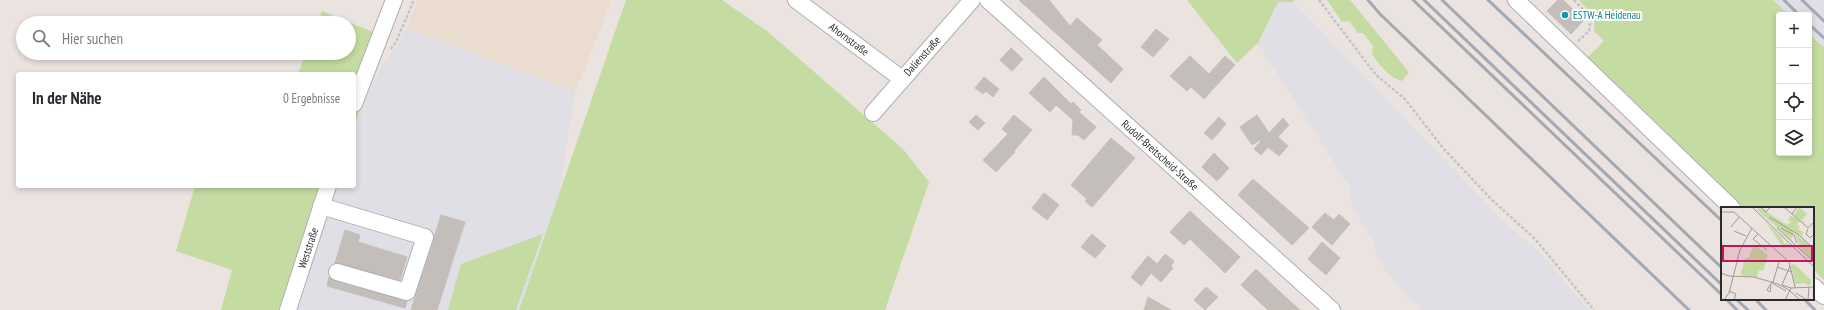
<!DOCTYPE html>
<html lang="de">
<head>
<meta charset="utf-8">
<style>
  :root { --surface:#fff; --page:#f2f2f3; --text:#2b2b33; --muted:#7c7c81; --line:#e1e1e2 }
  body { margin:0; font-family:"PT Sans Narrow",sans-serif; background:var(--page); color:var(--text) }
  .controls { position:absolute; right:12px; top:12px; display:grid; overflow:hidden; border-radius:4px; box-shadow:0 2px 6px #0003 }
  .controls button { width:36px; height:36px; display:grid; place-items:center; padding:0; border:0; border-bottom:1px solid var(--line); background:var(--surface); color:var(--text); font:20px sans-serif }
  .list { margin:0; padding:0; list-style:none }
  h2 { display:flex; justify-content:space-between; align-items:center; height:52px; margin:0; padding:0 16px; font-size:17px }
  h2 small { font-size:13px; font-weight:400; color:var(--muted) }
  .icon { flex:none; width:22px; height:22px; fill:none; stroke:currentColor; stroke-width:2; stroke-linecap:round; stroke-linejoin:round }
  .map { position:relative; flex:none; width:1824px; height:310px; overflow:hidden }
  .search { position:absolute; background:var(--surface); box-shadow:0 2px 6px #0003; left:16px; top:16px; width:340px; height:44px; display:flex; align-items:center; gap:10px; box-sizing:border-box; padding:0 14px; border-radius:22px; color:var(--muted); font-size:15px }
  .panel { position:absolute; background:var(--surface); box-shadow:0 2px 6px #0003; left:16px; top:72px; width:340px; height:116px; border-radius:4px }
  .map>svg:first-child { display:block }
  .industrial { fill:#dfdfe5 }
  .education { fill:#ebdcd0 }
  .green { fill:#c4dca1 }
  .building { fill:#c4beba; stroke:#c7beb9 }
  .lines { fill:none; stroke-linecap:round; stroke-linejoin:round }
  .minor-casing { stroke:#abb0b6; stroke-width:18 }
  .path { stroke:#c4c4c4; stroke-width:2.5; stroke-dasharray:3 2; stroke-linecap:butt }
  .minor { stroke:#fff; stroke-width:16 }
  .rail { stroke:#a2a9b3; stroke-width:3 }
  .culture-dot { fill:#0f9aa8; stroke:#fff; stroke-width:1.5 }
  .labels { text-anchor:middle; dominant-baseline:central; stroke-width:4; stroke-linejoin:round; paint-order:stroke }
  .culture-label { font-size:11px; fill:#0d838f; stroke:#fff; text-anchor:start }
  .street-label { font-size:11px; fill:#2b2b2b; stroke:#fff }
  .inset-road { fill:none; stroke:#9e9997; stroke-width:1 }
  .view { fill:#c2185b; fill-opacity:0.15; stroke:#c2185b; stroke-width:2 }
  .inset-edge { fill:none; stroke:#2b2b2b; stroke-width:2 }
</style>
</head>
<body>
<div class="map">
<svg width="1824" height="310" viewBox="0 0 1824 310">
  <rect width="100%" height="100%" fill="#ebe3df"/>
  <g class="industrial">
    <path d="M1773,0H1824V48L1809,34V15H1789Z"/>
    <path d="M1278,2H1293L1506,224L1537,250L1589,310H1421L1417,302L1413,304L1377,259L1375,244L1352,207L1350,187L1258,43Z"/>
    <path d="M407,28L575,92L559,193L519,310H295L336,186H354V129L357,119L382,66L395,48Z"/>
  </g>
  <path class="education" d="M418,0H612L575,92L407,28Z"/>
  <g class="green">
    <path d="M626,0H722L767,31L903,149L929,182L885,310H519Z"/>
    <path d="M1187,0H1295L1293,2H1278L1258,43L1237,63Z"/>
    <path d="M1327,0H1350L1409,72L1402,81C1388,77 1380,65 1372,54L1373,46L1363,33H1358L1349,21L1342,22Z"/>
    <path d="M1579,0H1773L1789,15H1779V153H1809V34L1824,48V280L1813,269V208H1739L1585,60L1604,41L1594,31L1595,18Z"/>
    <path d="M322,11L380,35L354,129V74H298L306,53H349V23H318Z"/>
    <path d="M195,186H336L295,310H221L232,270L176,251Z"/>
    <path d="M543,234L516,310H448L461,264Z"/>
  </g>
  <g class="building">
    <path d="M1019,0H1049L1070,26L1077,18L1102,40L1097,45L1123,69L1111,83Z"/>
    <path d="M1558,0H1563L1584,20L1571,34L1547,11Z"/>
    <path d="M1156,29L1169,39L1153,57L1141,47Z"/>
    <path d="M1011,48L1023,59L1012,71L1000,60Z"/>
    <path d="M1190,56L1209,74L1225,56L1235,65L1204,99L1191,87L1187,91L1170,76Z"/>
    <path d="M984,77L999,89L993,97L986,91L983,94L975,88Z"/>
    <path d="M1044,77L1071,104L1073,102L1081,110L1079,112L1096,127L1084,140L1078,135H1072L1073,120L1056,105L1050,112L1029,93Z"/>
    <path d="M976,115L985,123L978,130L969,122Z"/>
    <path d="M1014,115L1032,130L1014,151L1015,152L996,172L983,160L1008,134L1002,129Z"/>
    <path d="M1257,115L1269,133L1283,118L1289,125L1278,137L1288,146L1279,156L1268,147L1261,155L1254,149L1261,141L1260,140L1252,145L1240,127Z"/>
    <path d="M1219,117L1226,124L1212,140L1204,133Z"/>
    <path d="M1111,138L1135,158L1092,207L1085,201L1087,199L1071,185Z"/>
    <path d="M1214,153L1229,168L1217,181L1202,167Z"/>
    <path d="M1253,179L1309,228L1292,245L1238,195Z"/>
    <path d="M1044,193L1059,205L1047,220L1032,208Z"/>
    <path d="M1190,211L1240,257L1225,273L1190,239L1184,245L1170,232Z"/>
    <path d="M1325,213L1334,220L1339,214L1350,224L1332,245L1312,227Z"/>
    <path d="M441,215L465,222L437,310H411Z"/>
    <path d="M345,230L360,235L358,242L407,257L400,280L335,263Z"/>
    <path d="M1092,234L1106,246L1095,258L1081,247Z"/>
    <path d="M1322,242L1340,258L1326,275L1308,259Z"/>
    <path d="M1165,254L1174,261L1171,266L1173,268L1161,282L1151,273L1141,286L1131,277L1148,256L1157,264Z"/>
    <path d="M1256,269L1279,291L1300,310H1268L1241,285Z"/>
    <path d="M329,277L334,281L407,301L405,308L327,286Z"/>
    <path d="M1206,287L1218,297L1205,310L1194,300Z"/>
    <path d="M1148,297L1171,310H1144Z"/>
  </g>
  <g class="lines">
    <defs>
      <g id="minor">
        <path d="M796,0L902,79"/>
        <path d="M988,0L1332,310"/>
        <path d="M1516,0L1732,208"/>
        <path d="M354,104L394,0"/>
        <path d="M873,113L972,0"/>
        <path d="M321,206L425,237L407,292L337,272"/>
        <path d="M1813,286L1824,296"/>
        <path d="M288,310L328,186"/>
      </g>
    </defs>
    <use href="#minor" class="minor-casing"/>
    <g class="path">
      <path d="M1319,0L1376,75L1404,98L1443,148L1491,199L1535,239L1594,310"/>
      <path d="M1574,0L1591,18L1589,31L1577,42"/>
      <path d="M391,49L396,42L414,0"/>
    </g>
    <use href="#minor" class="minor"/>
    <g class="rail">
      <path d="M1368,0L1380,14L1689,310"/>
      <path d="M1413,0L1722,295"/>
      <path d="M1424,0L1722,285"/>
      <path d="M1442,0L1722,268"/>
      <path d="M1488,0L1722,221"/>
      <path d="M1784,0L1799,15"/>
      <path d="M1802,0L1824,21"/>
      <path d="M1809,24L1824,38"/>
      <path d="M1726,299L1737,310"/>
      <path d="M1736,299L1748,310"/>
      <path d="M1755,299L1766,310"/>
      <path d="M1804,299L1815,310"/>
    </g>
  </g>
  <circle class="culture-dot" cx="1565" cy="15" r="4"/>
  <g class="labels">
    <g class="culture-label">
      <text x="1573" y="15">ESTW-A Heidenau</text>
    </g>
    <g class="street-label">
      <text transform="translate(849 39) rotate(37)">Ahornstraße</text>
      <text transform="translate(922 56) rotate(-48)">Dalienstraße</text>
      <text transform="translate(1160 155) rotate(42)">Rudolf-Breitscheid-Straße</text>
      <text transform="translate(308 248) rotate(-72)">Weststraße</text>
    </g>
  </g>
  <g transform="translate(1721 207)">
    <rect width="93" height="93" fill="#ebe3df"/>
    <path d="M78,0L86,7L81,13L88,20L73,8ZM40,1L66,18L70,15L67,13L69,9L74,10L79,15L75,17L79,20L77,22L83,26L81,29L70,23L73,26L70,33L35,2ZM44,14L61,31L63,37L66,36L71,43L66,38L63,42ZM74,26L93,43V54L80,42ZM33,37L47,48L42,64L38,63L36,70L19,68L24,52L28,50ZM73,57L91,74L88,79L84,76L74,77L70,58Z" fill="#c4dca1"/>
    <path class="inset-road" d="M31,0L93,60M40,0L45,5L49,0M63,0L71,7L76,0M0,5H13M13,5L68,55L74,80M71,7L87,21L93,15M48,10L78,28L93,42M10,20L18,10M56,21L93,55M60,21L73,28L76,36M87,22L85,27L89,31L93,27M13,24L25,29M37,27L32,32L46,43M69,59L61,78L70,81M56,60L71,65M0,66L8,69L33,70L57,77L68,83L79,93M52,75L58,55M51,76L65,84M50,78L49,85L46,83L51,75M8,84L15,87L13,93M75,86L86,93M3,93L8,86L19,43L31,21M64,93L70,81L93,80M87,93L88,80"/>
    <path class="view" d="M2,39H91V54H2Z"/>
    <rect width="93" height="93" class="inset-edge"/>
  </g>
</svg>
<div class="controls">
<button>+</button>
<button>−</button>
<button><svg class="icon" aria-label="locate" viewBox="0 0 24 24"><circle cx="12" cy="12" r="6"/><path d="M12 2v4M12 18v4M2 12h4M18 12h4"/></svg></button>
<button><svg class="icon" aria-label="layers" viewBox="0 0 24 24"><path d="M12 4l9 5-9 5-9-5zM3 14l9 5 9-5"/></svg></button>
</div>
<div class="search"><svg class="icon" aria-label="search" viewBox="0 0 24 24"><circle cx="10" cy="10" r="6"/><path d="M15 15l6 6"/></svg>Hier suchen</div>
<section class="panel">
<h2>In der Nähe<small>0 Ergebnisse</small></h2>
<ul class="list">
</ul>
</section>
</div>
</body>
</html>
